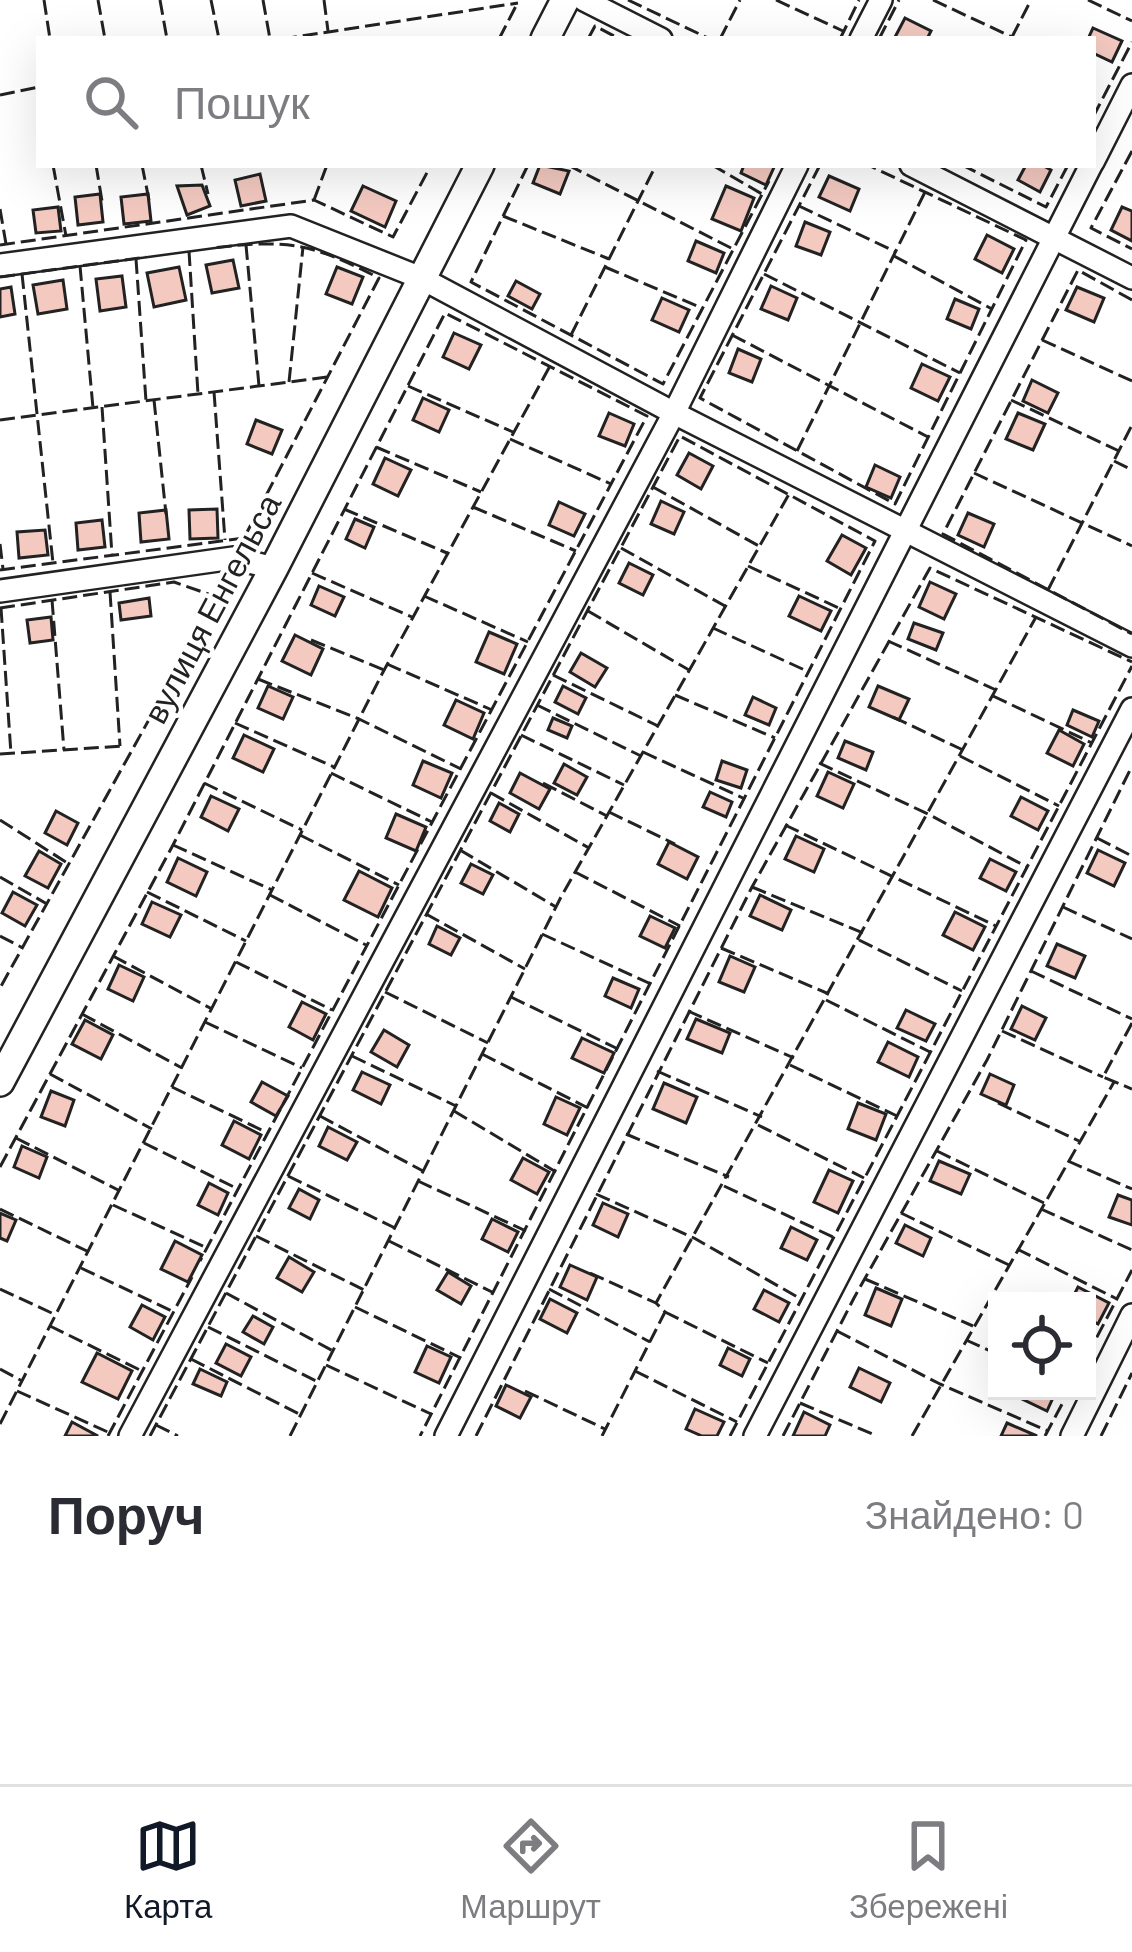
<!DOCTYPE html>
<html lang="uk">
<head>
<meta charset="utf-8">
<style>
  :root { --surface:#fff; --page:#f7f7f7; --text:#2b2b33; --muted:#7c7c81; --line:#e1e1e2; --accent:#111827 }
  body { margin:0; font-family:Barlow,sans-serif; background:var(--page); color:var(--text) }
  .controls { position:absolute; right:36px; bottom:36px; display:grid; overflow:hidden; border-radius:0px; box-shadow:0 12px 48px #0002 }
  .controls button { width:108px; height:108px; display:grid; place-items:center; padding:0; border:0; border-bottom:3px solid var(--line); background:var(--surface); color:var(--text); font:60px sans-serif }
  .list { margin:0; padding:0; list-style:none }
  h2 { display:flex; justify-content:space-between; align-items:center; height:156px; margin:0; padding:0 48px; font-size:51px }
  h2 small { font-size:39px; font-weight:400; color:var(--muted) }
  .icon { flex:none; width:66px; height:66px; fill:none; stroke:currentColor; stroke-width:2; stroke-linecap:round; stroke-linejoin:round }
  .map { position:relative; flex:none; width:1132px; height:1436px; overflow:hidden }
  .search { position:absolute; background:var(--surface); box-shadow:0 12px 48px #0002; left:36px; right:36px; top:36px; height:132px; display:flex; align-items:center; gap:30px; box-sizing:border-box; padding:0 42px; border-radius:0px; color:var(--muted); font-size:45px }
  .sheet { height:348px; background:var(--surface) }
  nav { display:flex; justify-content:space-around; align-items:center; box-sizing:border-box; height:168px; border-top:3px solid var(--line); background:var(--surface); font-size:33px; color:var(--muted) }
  nav a { display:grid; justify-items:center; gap:6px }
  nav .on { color:var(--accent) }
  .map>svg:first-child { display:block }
  .building { fill:#f3c9c0; stroke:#222; stroke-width:3 }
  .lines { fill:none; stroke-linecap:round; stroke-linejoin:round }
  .minor-casing { stroke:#222; stroke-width:26 }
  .tertiary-casing { stroke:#222; stroke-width:32 }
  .minor { stroke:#fff; stroke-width:21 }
  .tertiary { stroke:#fff; stroke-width:27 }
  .fence { stroke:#222; stroke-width:3; stroke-dasharray:15 6; stroke-linecap:butt }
  .labels { text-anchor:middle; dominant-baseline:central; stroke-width:9; stroke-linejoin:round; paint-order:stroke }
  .street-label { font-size:33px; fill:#222; stroke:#fff }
</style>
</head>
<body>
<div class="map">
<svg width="1132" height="1436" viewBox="0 0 1132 1436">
  <rect width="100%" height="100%" fill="#fff"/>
  <g class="building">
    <path d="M905,18L931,31L927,39H894Z"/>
    <path d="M1093,28L1122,41L1112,62L1093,53V39H1088Z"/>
    <path d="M540,165L569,171L560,194L533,183Z"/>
    <path d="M744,165H775L766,185L741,173Z"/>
    <path d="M1026,165H1042L1051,170L1040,192L1018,180Z"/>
    <path d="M260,174L266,201L241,206L235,180Z"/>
    <path d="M829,176L859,189L850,211L819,197Z"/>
    <path d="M202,185L210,206L187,215L177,186Z"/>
    <path d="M363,186L396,201L385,227L351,211Z"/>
    <path d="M726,186L754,198L741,231L712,219Z"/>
    <path d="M100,194L103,222L78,225L75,197Z"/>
    <path d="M148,194L151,221L124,224L121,197Z"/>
    <path d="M58,207L61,231L36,233L33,210Z"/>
    <path d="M1122,207L1132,211V241L1111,230Z"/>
    <path d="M805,222L830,232L821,255L796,246Z"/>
    <path d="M987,235L1014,249L1002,273L975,259Z"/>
    <path d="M696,241L724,253L716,273L688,261Z"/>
    <path d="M233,260L239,288L212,293L206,265Z"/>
    <path d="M179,267L186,300L154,307L147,273Z"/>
    <path d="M337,267L363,277L352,304L326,294Z"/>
    <path d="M122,276L126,307L100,311L96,279Z"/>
    <path d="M63,280L67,309L38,314L33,285Z"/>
    <path d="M516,281L540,294L532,309L508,296Z"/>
    <path d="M771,286L797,298L788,320L761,309Z"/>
    <path d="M11,287L15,314L0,317V289Z"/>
    <path d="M1077,287L1104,298L1094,322L1066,310Z"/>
    <path d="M662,298L689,310L679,332L652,320Z"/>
    <path d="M955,299L979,309L971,329L947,319Z"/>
    <path d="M454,333L481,345L469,369L443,357Z"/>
    <path d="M738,349L761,359L752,382L729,373Z"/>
    <path d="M922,364L950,377L938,401L911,388Z"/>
    <path d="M1032,380L1058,393L1048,413L1023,401Z"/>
    <path d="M423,398L449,410L439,432L413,420Z"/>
    <path d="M609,413L634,424L625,446L599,436Z"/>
    <path d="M1018,413L1045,424L1033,450L1006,439Z"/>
    <path d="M256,420L282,430L272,454L247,444Z"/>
    <path d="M689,453L713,466L701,489L677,475Z"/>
    <path d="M385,458L411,470L398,496L373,484Z"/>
    <path d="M875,465L900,477L891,498L866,487Z"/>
    <path d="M661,501L684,512L674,534L651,524Z"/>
    <path d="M559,502L585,514L574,536L549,525Z"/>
    <path d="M217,509L218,538L190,539L189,510Z"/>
    <path d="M166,510L169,539L141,542L139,513Z"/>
    <path d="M968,513L994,524L984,547L958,535Z"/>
    <path d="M355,519L374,527L365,548L346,539Z"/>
    <path d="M102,520L105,547L78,550L76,523Z"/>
    <path d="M45,530L48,555L19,558L17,532Z"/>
    <path d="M842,535L866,548L851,575L827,561Z"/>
    <path d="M629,563L653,575L643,595L619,583Z"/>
    <path d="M930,582L956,594L944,619L919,607Z"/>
    <path d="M319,586L344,597L335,616L311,605Z"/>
    <path d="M799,596L831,611L821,631L789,616Z"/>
    <path d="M149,598L151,616L121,620L119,603Z"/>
    <path d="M51,617L53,640L30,643L27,620Z"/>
    <path d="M914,623L943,633L936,650L908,639Z"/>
    <path d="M489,632L517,644L504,674L476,662Z"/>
    <path d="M295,635L323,649L311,675L282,661Z"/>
    <path d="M581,653L607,668L595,687L570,672Z"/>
    <path d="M268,686L293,697L283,719L258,708Z"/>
    <path d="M563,686L586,698L578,714L555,702Z"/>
    <path d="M878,686L909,699L899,720L869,707Z"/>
    <path d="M753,697L776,708L769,725L745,715Z"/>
    <path d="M456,700L484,713L473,739L444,725Z"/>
    <path d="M1073,710L1099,721L1092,737L1067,725Z"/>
    <path d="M553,718L572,726L567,738L548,730Z"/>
    <path d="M1059,730L1084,744L1073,766L1047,753Z"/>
    <path d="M244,735L274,749L263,772L233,758Z"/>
    <path d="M845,741L873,752L866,770L838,758Z"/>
    <path d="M423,761L452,773L441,798L413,785Z"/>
    <path d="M722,761L747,770L741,788L716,780Z"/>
    <path d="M564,764L587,777L577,795L554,783Z"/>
    <path d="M828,772L854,784L843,808L817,796Z"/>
    <path d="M520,773L550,789L539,809L510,793Z"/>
    <path d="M710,792L732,802L726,817L703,807Z"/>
    <path d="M211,796L239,809L228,831L201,817Z"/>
    <path d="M1021,797L1048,811L1038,830L1011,816Z"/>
    <path d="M499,803L519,814L510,832L490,821Z"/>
    <path d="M56,811L78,823L67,845L45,833Z"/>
    <path d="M396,814L426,827L416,851L386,838Z"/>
    <path d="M796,836L824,849L814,872L785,859Z"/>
    <path d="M669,842L698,857L687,879L658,864Z"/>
    <path d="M1098,850L1125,863L1114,886L1087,873Z"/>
    <path d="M39,851L61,864L48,888L25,876Z"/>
    <path d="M178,858L207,872L196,896L167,882Z"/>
    <path d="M990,859L1016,872L1006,891L980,878Z"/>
    <path d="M471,864L493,875L483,894L461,883Z"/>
    <path d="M359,871L392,888L378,917L344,900Z"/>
    <path d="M13,892L37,905L25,926L2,913Z"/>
    <path d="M760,895L791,910L782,930L750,916Z"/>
    <path d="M152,902L181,915L170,937L142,924Z"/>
    <path d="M955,912L985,927L973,950L943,935Z"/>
    <path d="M650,916L675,928L665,948L640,936Z"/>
    <path d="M437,926L460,938L451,955L429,944Z"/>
    <path d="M1057,944L1085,956L1075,978L1047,966Z"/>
    <path d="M730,956L755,967L744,992L719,982Z"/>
    <path d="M119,965L144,977L133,1001L108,989Z"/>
    <path d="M613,978L639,989L631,1008L605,996Z"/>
    <path d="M302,1002L326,1014L313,1040L289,1027Z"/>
    <path d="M1022,1006L1046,1018L1035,1040L1011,1029Z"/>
    <path d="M906,1010L935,1024L926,1041L897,1028Z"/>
    <path d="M696,1019L730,1033L722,1053L687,1039Z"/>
    <path d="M85,1020L113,1035L101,1059L72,1044Z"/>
    <path d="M384,1030L409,1045L397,1067L371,1052Z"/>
    <path d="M582,1038L614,1053L604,1073L572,1058Z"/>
    <path d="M888,1042L918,1057L909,1077L878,1062Z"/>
    <path d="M362,1072L390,1085L381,1104L353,1090Z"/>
    <path d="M990,1074L1014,1085L1006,1105L981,1094Z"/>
    <path d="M262,1082L288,1096L276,1116L251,1102Z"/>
    <path d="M664,1083L697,1097L686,1123L653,1109Z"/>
    <path d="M51,1091L74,1100L65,1126L41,1117Z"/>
    <path d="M556,1097L580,1108L567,1135L544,1124Z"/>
    <path d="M858,1103L886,1114L876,1140L848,1129Z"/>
    <path d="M234,1121L261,1135L249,1159L222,1145Z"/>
    <path d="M328,1127L357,1142L347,1160L319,1146Z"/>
    <path d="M22,1146L47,1157L39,1178L14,1167Z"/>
    <path d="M523,1158L549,1172L537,1194L511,1180Z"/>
    <path d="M939,1161L970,1174L961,1194L930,1181Z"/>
    <path d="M829,1170L853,1181L838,1213L814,1202Z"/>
    <path d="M209,1183L228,1193L218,1215L198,1205Z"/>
    <path d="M299,1189L319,1200L310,1219L289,1208Z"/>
    <path d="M1118,1195L1132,1200V1225L1109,1217Z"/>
    <path d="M603,1203L628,1214L618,1237L593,1225Z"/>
    <path d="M0,1213L16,1220L7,1241L0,1238Z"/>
    <path d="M492,1219L518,1232L508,1252L482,1239Z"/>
    <path d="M905,1225L931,1238L923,1256L896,1243Z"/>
    <path d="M791,1227L817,1240L807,1260L781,1248Z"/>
    <path d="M175,1241L202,1255L188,1282L161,1269Z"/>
    <path d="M289,1257L314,1272L302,1292L277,1278Z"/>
    <path d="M570,1265L597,1277L587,1300L560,1287Z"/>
    <path d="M448,1272L471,1286L461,1304L437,1290Z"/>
    <path d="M1078,1287L1109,1303L1098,1324L1087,1318V1301H1071Z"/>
    <path d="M876,1288L902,1299L891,1326L865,1315Z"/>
    <path d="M764,1290L789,1303L779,1322L754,1309Z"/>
    <path d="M550,1299L577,1313L567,1333L540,1319Z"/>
    <path d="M142,1305L165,1317L153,1340L130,1327Z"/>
    <path d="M253,1316L273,1327L264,1344L243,1332Z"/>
    <path d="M226,1344L251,1357L241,1376L216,1363Z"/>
    <path d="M427,1346L451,1357L439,1383L415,1372Z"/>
    <path d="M728,1348L750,1359L742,1376L720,1365Z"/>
    <path d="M97,1353L132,1371L118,1399L82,1382Z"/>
    <path d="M859,1368L890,1383L881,1402L850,1387Z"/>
    <path d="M200,1369L227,1382L221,1396L193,1384Z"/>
    <path d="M506,1385L531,1397L520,1418L496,1406Z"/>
    <path d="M1022,1391H1056L1047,1411L1018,1397Z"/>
    <path d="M695,1409L724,1422L717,1436H702L686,1429Z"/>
    <path d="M804,1412L830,1425L825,1436H793Z"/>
    <path d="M72,1422L98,1436H65Z"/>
    <path d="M1007,1423L1037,1436H1001Z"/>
  </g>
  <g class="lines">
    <defs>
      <g id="minor">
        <path d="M584,0L661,39"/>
        <path d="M861,39L881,0"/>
        <path d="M1093,162L1132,85"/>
        <path d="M911,165L1132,278"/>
        <path d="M0,265L291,226L421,278L674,413L1132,646"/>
        <path d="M0,591L233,558L274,568"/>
        <path d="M130,1436L674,413L797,165"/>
        <path d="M446,1436L1091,165"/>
        <path d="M755,1436L1132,709"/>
        <path d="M1072,1436L1132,1315"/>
      </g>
      <g id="tertiary">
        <path d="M545,39L565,0"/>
        <path d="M0,1082L274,568L480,165"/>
      </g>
    </defs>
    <use href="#minor" class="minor-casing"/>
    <use href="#tertiary" class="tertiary-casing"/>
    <use href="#minor" class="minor"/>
    <use href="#tertiary" class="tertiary"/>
    <g class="fence">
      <path d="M44,0L50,39"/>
      <path d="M98,0L105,39"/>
      <path d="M160,0L167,39"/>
      <path d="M211,0L219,39"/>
      <path d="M263,0L270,39"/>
      <path d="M324,0L328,31"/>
      <path d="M628,0L710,39"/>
      <path d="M776,0L843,31"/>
      <path d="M933,0L1012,37"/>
      <path d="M1088,0L1132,21"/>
      <path d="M1012,37L1031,0"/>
      <path d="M282,39L518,3"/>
      <path d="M499,39L518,2"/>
      <path d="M588,39L595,26L620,39"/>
      <path d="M720,39L740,0"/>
      <path d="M840,39L859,0"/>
      <path d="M879,39L899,0"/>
      <path d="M0,95L39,87"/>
      <path d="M1093,117L1132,42"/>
      <path d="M1132,151L1091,228L1132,249"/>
      <path d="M53,165L66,236"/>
      <path d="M96,165L102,201"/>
      <path d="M142,165L149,200"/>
      <path d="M201,165L208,194"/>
      <path d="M528,165L471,282L663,384L769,181"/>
      <path d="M568,165L733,249"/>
      <path d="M712,165L762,194"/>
      <path d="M820,165L700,398L895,504L1026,240L868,165"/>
      <path d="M962,165L1046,207L1068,165"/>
      <path d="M314,200L327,165"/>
      <path d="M799,206L896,252"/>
      <path d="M0,209L6,244"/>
      <path d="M503,216L609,259"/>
      <path d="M0,245L314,200L393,237L431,165"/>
      <path d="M246,245L259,386"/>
      <path d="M189,251L198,394"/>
      <path d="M894,256L992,309"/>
      <path d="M136,259L146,401"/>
      <path d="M80,266L93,408"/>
      <path d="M605,267L702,308"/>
      <path d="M22,274L53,563"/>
      <path d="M764,274L960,373"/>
      <path d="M0,277L146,257"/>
      <path d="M1132,300L1078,270L943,534L1132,634"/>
      <path d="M571,335L656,165"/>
      <path d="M732,335L928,437"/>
      <path d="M1042,340L1132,381"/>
      <path d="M289,382L303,247"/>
      <path d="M408,386L513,432"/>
      <path d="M214,392L225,540"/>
      <path d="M154,400L166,514"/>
      <path d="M1011,400L1119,451"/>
      <path d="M102,407L112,555"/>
      <path d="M0,420L327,377"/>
      <path d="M510,439L611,484"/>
      <path d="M376,447L481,492"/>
      <path d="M797,451L925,192"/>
      <path d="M1114,461L1132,470"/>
      <path d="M974,473L1132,546"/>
      <path d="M653,487L759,546"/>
      <path d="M473,507L576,551"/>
      <path d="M344,509L447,553"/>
      <path d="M0,544L3,569"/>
      <path d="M621,548L725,606"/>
      <path d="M748,566L841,609"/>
      <path d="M0,570L244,538L379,278C311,243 289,239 212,248"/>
      <path d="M312,573L412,617"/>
      <path d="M1048,590L1132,425"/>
      <path d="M110,592L120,746"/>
      <path d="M424,596L528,642"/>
      <path d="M52,600L64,750"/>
      <path d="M0,608L174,582L217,597L0,988"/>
      <path d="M1,608L11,754"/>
      <path d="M588,611L689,670"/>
      <path d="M713,628L809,672"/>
      <path d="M311,640L384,670"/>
      <path d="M888,641L996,690"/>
      <path d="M387,664L492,710"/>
      <path d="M553,675L658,726"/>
      <path d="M258,679L359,719L461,769"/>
      <path d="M675,695L775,738"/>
      <path d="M993,696L1092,743"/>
      <path d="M537,705L641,756"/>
      <path d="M893,717L963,750"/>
      <path d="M235,723L334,767"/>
      <path d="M521,735L624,785"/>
      <path d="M643,752L745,799"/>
      <path d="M0,754L123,746"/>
      <path d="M960,756L1059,806"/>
      <path d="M819,763L928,814L1027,867"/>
      <path d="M331,773L432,822"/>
      <path d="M204,783L302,830"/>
      <path d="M543,783L607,816"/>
      <path d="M491,793L589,848"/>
      <path d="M609,812L675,844"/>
      <path d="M0,820L69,864"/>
      <path d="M785,825L996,926"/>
      <path d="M300,835L399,885"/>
      <path d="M1097,838L1132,856"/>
      <path d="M173,845L272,890"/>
      <path d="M460,850L556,907"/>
      <path d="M575,872L680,926"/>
      <path d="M0,877L47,904"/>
      <path d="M752,887L863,933"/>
      <path d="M147,892L246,941"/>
      <path d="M270,895L366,945"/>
      <path d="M1063,907L1132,939"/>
      <path d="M426,914L525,969"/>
      <path d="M542,934L651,984"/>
      <path d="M0,936L23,948"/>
      <path d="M859,940L962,991"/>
      <path d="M721,948L829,994"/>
      <path d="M113,956L212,1009"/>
      <path d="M236,962L332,1010"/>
      <path d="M1031,971L1132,1019"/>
      <path d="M385,992L488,1043"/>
      <path d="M511,997L618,1049"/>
      <path d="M826,1000L930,1052"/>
      <path d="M688,1011L794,1058"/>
      <path d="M82,1014L182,1068"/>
      <path d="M205,1022L302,1068"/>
      <path d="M1132,1023L1103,1077L1132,1089"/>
      <path d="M1002,1031L1103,1077"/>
      <path d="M482,1054L588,1108"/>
      <path d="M352,1056L456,1106"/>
      <path d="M790,1065L897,1116"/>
      <path d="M657,1071L762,1117"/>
      <path d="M50,1074L152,1129"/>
      <path d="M172,1087L268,1133"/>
      <path d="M998,1103L1079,1141"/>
      <path d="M454,1111L556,1172"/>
      <path d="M320,1116L423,1171"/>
      <path d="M758,1125L864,1178"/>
      <path d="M626,1134L729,1177"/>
      <path d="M16,1138L120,1191"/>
      <path d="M144,1143L238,1189"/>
      <path d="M937,1151L1044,1203"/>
      <path d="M1068,1161L1132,1189"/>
      <path d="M0,1167L173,845L445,313L647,416L200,1261"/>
      <path d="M288,1176L395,1228"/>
      <path d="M418,1181L526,1231"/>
      <path d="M724,1186L833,1237"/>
      <path d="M596,1194L694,1238L801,1299"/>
      <path d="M113,1205L207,1248"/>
      <path d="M0,1209L89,1252"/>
      <path d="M1041,1209L1132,1250"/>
      <path d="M901,1213L1009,1265"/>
      <path d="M256,1236L364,1290"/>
      <path d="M389,1241L494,1293"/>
      <path d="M1017,1249L1117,1299"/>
      <path d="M81,1268L174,1312"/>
      <path d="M590,1273L656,1303"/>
      <path d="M865,1279L973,1326"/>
      <path d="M0,1289L56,1315"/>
      <path d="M549,1289L650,1342"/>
      <path d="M226,1293L333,1351"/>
      <path d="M355,1307L461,1358"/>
      <path d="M665,1312L768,1363"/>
      <path d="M50,1326L142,1371"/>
      <path d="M208,1327L318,1382"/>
      <path d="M837,1331L940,1384L1048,1431"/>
      <path d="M966,1340L997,1354"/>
      <path d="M1087,1356L1132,1270"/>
      <path d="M191,1359L301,1415"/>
      <path d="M326,1365L431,1414"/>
      <path d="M0,1369L22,1381"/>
      <path d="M635,1371L737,1422"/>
      <path d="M17,1391L110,1433"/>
      <path d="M525,1391L605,1429"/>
      <path d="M800,1403L877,1436"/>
      <path d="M0,1424L382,674L550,366"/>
      <path d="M156,1425L178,1436"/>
      <path d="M108,1436L192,1277"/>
      <path d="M150,1436L680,436L875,541L420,1436"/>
      <path d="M290,1436L561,897L789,494"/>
      <path d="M476,1436L752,887L930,568L1132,662"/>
      <path d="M602,1436L665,1312L656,1303L1036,617"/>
      <path d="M730,1436L1132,666"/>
      <path d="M783,1436L854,1298L987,1060L1132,766"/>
      <path d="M912,1436L1114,1082"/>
      <path d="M1045,1436L1069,1391"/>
      <path d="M1101,1436L1132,1373"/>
    </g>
  </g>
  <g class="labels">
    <g class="street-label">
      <text transform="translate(211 608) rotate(-62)">вулиця Енгельса</text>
    </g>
  </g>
</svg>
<div class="controls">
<button><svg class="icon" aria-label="locate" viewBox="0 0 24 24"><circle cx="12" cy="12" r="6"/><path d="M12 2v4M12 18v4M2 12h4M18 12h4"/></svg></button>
</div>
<div class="search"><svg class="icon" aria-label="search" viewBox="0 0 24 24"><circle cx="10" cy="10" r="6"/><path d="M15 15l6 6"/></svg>Пошук</div>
</div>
<section class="sheet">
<h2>Поруч<small>Знайдено: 0</small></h2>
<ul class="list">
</ul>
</section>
<nav>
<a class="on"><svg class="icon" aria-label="map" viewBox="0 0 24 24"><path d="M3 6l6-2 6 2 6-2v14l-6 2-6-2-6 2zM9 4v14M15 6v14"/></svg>Карта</a>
<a><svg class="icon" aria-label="directions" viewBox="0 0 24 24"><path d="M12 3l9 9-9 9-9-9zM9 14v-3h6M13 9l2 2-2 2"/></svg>Маршрут</a>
<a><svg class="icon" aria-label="saved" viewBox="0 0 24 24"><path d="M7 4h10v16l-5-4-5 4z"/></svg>Збережені</a>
</nav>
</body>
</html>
